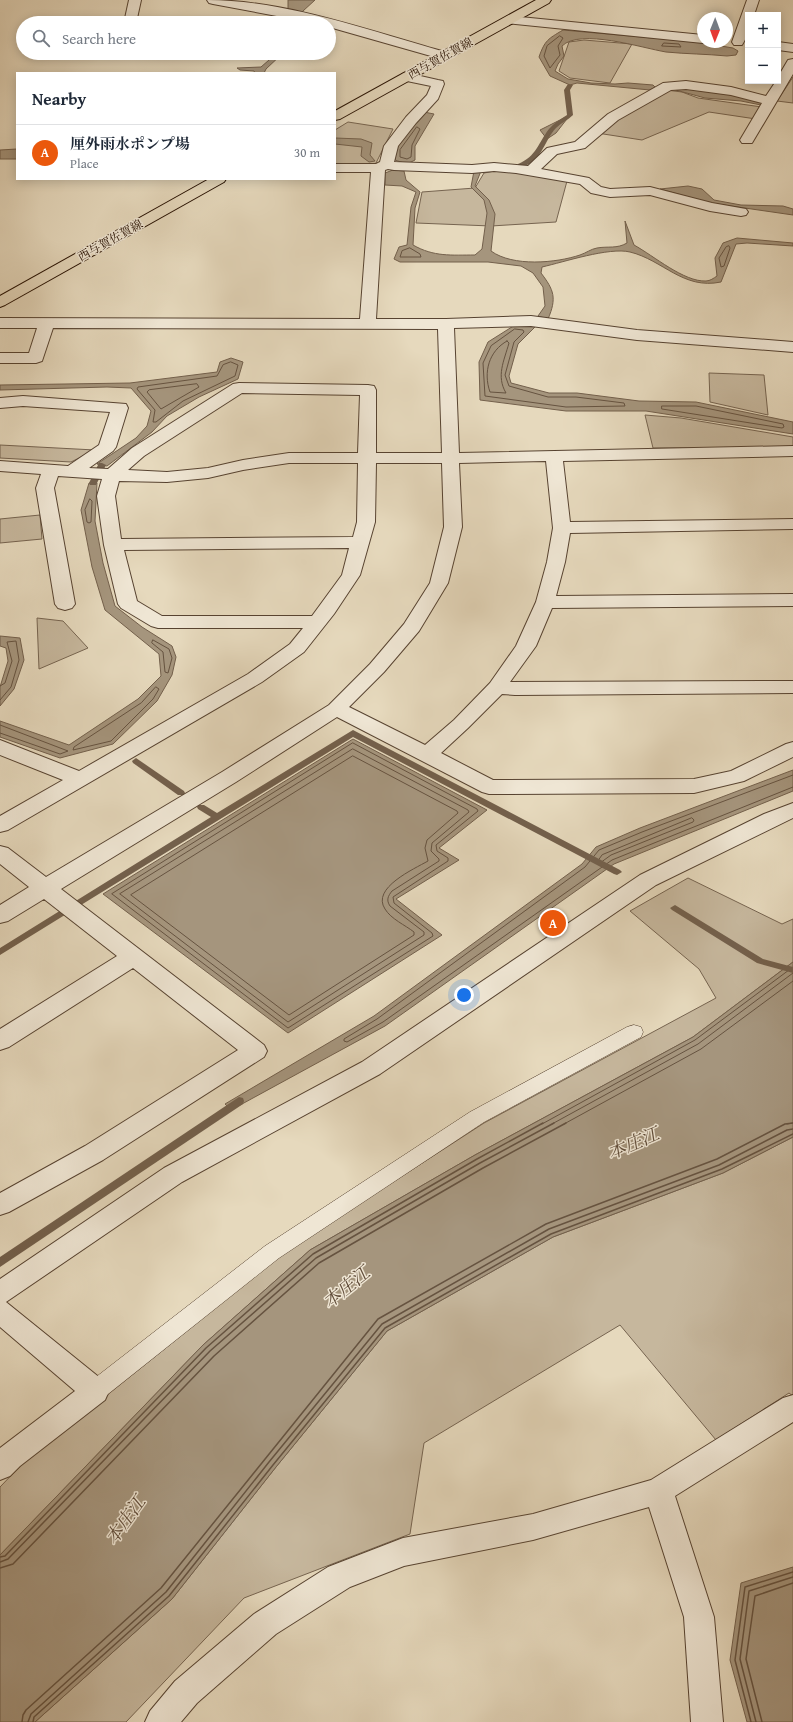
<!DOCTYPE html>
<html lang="en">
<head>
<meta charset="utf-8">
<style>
  :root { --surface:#fff; --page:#f2f2f3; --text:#1f2937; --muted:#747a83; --line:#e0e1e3; --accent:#ea580c }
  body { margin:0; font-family:"Gentium Book Plus","Noto Serif JP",serif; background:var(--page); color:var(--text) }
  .controls { position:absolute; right:12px; top:12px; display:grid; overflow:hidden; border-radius:0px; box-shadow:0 2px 10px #0003 }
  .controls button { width:36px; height:36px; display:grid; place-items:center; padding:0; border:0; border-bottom:1px solid var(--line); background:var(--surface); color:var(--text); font:20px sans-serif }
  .compass { position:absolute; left:697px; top:12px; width:36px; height:36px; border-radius:50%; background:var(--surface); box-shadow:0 2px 10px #0003; rotate:181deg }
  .you { position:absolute; left:464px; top:995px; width:14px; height:14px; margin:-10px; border:3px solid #fff; border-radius:50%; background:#1a73e8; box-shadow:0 0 0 6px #1a73e833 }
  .badge { display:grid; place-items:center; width:26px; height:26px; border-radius:50%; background:var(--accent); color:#fff; font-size:13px; font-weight:700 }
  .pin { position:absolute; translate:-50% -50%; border:2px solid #fff; box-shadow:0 1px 4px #0006 }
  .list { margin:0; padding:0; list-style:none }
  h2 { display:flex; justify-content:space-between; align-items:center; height:52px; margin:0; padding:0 16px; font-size:17px }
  h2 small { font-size:13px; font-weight:400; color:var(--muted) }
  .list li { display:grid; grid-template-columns:26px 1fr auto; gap:12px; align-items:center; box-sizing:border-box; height:56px; padding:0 16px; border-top:1px solid var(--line) }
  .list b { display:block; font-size:15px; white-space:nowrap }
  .list p { margin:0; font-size:13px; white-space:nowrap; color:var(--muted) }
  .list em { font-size:13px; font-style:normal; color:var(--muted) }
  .icon { flex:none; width:22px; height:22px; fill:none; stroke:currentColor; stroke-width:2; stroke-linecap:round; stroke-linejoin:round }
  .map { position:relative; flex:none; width:793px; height:1722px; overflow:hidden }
  .search { position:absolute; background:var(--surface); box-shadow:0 2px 10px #0003; left:16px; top:16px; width:320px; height:44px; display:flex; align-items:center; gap:10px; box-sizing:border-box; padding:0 14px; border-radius:22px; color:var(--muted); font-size:15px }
  .panel { position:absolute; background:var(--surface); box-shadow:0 2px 10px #0003; left:16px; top:72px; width:320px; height:108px; border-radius:0px }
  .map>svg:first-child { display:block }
  .green { fill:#c6b79d; stroke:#766450 }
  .water { fill:#a5957d; stroke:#73604c }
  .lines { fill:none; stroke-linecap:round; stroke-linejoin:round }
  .shore-far1 { stroke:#665340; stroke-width:1 }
  .shore { stroke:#665340; stroke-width:1.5 }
  .stream { fill:#73604c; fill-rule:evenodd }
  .lane-casing { stroke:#574331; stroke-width:1 }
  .street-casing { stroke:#574331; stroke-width:2 }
  .primary-casing { stroke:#271102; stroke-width:2 }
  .lane { fill:#efe6d4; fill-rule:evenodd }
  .street { fill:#efe6d4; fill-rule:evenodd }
  .primary { fill:#e6d9bd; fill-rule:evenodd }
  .labels { text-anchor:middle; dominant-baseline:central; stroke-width:3; stroke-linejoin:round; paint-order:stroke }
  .far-street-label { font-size:12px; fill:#271102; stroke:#efe6d4 }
  .near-water-label { font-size:18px; font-style:italic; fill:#604c39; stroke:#efe6d4 }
</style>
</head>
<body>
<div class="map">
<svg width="793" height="1722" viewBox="0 0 793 1722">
  <rect width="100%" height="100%" fill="#e6d9bd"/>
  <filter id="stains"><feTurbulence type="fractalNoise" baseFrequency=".005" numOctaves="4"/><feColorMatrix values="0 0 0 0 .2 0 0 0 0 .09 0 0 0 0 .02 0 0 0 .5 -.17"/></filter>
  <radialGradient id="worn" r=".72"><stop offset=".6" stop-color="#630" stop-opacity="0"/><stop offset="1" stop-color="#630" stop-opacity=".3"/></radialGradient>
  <g class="green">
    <path d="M584,40L632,44L610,83L570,78L559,71L569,42Z"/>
    <path d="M793,77V103L777,101Z"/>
    <path d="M666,90L682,92L698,98L762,107L756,119L709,112L642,140L597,133L617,116Z"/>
    <path d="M348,122L393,129L375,165H335V130Z"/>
    <path d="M501,170L567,181L556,222L491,226L416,223L422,192L475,188L484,173Z"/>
    <path d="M709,373L764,375L768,415L710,402Z"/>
    <path d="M645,415L681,418L793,437V447L653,448Z"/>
    <path d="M0,445L95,450L71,462L0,458Z"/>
    <path d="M40,515L42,539L0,543V519Z"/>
    <path d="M37,618L63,621L88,648L39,669Z"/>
    <path d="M688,878L782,924L793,919V962L693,1037L475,1155L310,1250L203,1345L0,1555V1487L24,1462L285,1252L484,1123L716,998L699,969L630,911Z"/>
    <path d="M793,1137V1396L789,1393L716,1440L620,1325L424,1443L410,1534L244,1598L126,1722H35L172,1599L276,1467L387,1331L553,1237L723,1173Z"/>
  </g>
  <g class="water">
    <path d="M288,0H315L303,11L299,20L309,23H278L281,17H283L288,8Z"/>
    <path d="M563,30L697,42L733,48L738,51L736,55L727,56C707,54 686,54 666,52C642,48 580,28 562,46L564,56L558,64L555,71L568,79L591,83L615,84L628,83L653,85L655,87L650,90L577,83L570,85L550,76L539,57C545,40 548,39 563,30Z"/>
    <path d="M277,53H283L266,69L264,73H255L254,71L240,70L237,68L261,67Z"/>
    <path d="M676,86L704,89L762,102L761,105L741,101L705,98L672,89Z"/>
    <path d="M424,112L434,114L415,146V160L407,164L395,160L396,148Z"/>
    <path d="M570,115L556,133L547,139L540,130Z"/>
    <path d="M335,138L361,139L372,143L370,155L375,161L369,162L361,156L362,147L335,144Z"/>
    <path d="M17,149V159H0V150Z"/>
    <path d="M393,170L404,171L406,180L420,192L415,208L413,245C434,257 451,255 475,255L482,249L487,213L484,200L471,187L474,171H481L475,186L489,200L495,214L491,251C513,267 556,263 580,255C586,253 591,249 597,248C608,246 617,249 627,243L625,221L634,245C654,256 684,282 706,281C710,281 714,278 717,276L715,258L723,243L737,238L793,243V246L747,243L736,244L721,282C683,290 663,260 630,252C609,247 564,262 542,267L541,273C554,290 557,298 548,319L538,316L545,306L543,287L533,273L521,266L488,262H400L394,259L399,247L407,245L411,207L416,192L402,186L385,185V173Z"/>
    <path d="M688,186L702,189L714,200L741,205L783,206L793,209V215L710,203L660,189Z"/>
    <path d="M515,325L535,327L518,344L509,376L511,383L549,393H577L639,401L696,402L793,422V434L646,411H566L480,400L479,362L488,342Z"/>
    <path d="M231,358L243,362L238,379L199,397L167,416L152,432L107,466L97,464L136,438L147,426L151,411L131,388L107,387L0,390V385L130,383L217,372L220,362Z"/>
    <path d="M89,483H97L95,521L103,563L115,606L142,627L172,646L176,657L172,675L157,701L113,744L60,758L0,737V721L69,745L138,699L161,676L159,654L105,610L92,567L81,510Z"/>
    <path d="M0,636L20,638L24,660L14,689L0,706V687L8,661L6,648L0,646Z"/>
    <path d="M353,739L487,810L439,848L459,860L396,899L442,935L288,1033L103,894Z"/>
    <path d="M793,770V791L614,864L385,1026L231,1110L225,1104L374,1016L582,864L596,847L640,828Z"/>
    <path d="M793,962V1137L723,1173L553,1237L387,1331L276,1467L172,1599L35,1722H0V1555L203,1345L310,1250L475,1155L693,1037Z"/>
    <path d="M793,1567V1722H747L730,1660L741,1583Z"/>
  </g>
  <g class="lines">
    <g class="shore-far1">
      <path d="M560,36L563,38L558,46L560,55L550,68L544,56L547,46Z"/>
      <path d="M664,43L679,44L681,47L662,46Z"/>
      <path d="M417,127L420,129L412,145L411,157L407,159L400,157V150Z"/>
      <path d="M729,246L730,248L724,266L721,267L719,258L726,247Z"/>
      <path d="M410,248L420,254L421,257H400L402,251Z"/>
      <path d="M515,329L523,330L524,332L514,342L505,375L509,386L548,397H576L624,403L625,406L566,407L485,396L483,363L491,346Z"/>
      <path d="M507,341L509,343C504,361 496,376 506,393L490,392C483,372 489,351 507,341Z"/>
      <path d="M231,362L238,365L235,376L183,401L156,422H153L155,410L137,389L138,387L217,376L223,365Z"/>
      <path d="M197,384L199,387L161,409L147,392L149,390Z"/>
      <path d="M662,406H696L783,424L784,427L782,428L662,409Z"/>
      <path d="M90,499L92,501L91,522L89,523L87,522L85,510Z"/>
      <path d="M153,640L169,649L172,658L168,673L165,672L163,652L152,643Z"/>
      <path d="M0,686L5,683L12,661L7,642L16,641L19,660L11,687L0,700"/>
      <path d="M156,687L159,689L153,699L111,741L73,750L74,747L141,703Z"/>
      <path d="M0,725L68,751L60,754L0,733"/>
      <path d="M353,743L477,809L478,811L436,845L437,851L448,858V861L393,897L394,903L432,933L433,936L288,1028L112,894Z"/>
      <path d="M353,749L468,810L469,812L432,843L431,851L439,859V861L392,891C388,896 386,900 390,906L424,932V935L288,1022L120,894Z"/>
      <path d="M353,756L457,811L458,813L427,840L425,848L428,861C414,869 371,888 385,909C391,919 405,925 414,932V935L289,1015L131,895Z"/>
      <path d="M793,775L642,832L599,850L585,867L377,1019L344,1039V1041L347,1042L383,1022L612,860L793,787"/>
      <path d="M692,818L694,820L693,822L611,855L600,863L597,862L602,855Z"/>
      <path d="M542,1124L695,1040L793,967"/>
      <path d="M552,1124L698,1044L793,973"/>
      <path d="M564,1124L701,1049L793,981"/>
      <path d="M787,1124L793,1123"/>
    </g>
    <g class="shore">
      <path d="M0,1557L5,1556L206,1348L313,1254L477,1159L543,1123"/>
      <path d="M0,1562L8,1559L210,1351L316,1258L480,1163L554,1123"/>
      <path d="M0,1568L13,1564L214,1356L319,1263L483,1168L566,1123"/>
      <path d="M22,1722L23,1715L26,1710L161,1588L378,1319L546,1224L717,1159L785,1124L793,1123"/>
      <path d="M28,1722L31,1714L166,1592L269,1462L382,1324L549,1229L719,1165L787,1130L793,1129"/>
      <path d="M33,1722L34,1717L169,1596L273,1465L385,1328L551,1234L722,1169L793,1134"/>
      <path d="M751,1722L735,1660L745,1587L793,1572"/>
      <path d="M756,1722L740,1659L749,1591L793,1577"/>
      <path d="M762,1722L746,1659L755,1596L793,1583"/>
    </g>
    <g class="stream">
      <path d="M568,84L573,85L570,90L573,115C568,120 561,123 556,128C544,140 540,168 518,166V164C537,156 538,143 549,129C554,123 561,119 567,115L564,90Z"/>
      <path d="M99,463H102L106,465L96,485H90L89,483Z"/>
      <path d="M353,730L620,870L622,872L617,875L614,874L353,737L0,955V948L211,817L198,809L197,807L198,805H204L217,813Z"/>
      <path d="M136,758L184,791L185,793L184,795H178L133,763L132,761Z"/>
      <path d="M675,905L763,959L793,967V973L757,963L672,910L670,908Z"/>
      <path d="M239,1097L243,1098L244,1101L243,1104L0,1267V1257Z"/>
    </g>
    <defs>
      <path id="lane" d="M634,1025L641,1027L643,1032L641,1037L484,1122L279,1258L103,1398L95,1400L87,1398L84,1391L87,1384L265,1246L470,1112L627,1027Z"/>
      <g id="street">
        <path d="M129,0H141L136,23H124Z"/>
        <path d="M207,0C286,0 373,32 449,53L451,56L449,59L445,60L329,27V23H314L213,4L209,3Z"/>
        <path d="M747,0H759L754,15H748C748,26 749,35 742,45H734L732,42Z"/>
        <path d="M510,16L703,35V42H706L703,43L506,23L504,20L506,17Z"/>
        <path d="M778,42L793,44V52L778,50Z"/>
        <path d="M793,59V74L752,143H742L740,140L762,103L731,95L686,89L671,90L618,120L585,148L557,154L541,169L589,178L601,187L610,189L650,187L712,203L746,209L748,212L746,215L741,216L710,211L650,195L610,197L591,193L580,184L516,173L494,171L472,173L394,170L388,169L385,170L376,319H446L531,316L637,330L793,342V352L637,340L531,326L454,328L459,453L793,446V456L563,461L570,522L793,519V529L570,533L565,562L556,596L793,594V606L552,608L536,646L510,682L793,681V693L515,695L502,694L468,728L441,753L493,780L694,779L731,771L786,744L793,742V757L744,781L694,793L489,794L482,792L337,717L236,782L61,889L264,1045L267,1051L264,1057L103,1160L9,1212L0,1215V1193L85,1146L238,1050L133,968L9,1047L0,1050V1029L117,956L44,899L8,921L0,923V905L29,887L0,864V846L8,848L46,877L222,772L329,705L370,664L404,624L430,583L444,527L442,463H376L375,522L360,575L334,614L304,652L262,682L8,830L0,832V816L63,780L0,755V740L79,771L248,674L290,644L303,628H158L151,626L121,608L118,604L104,545L97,496L102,479L58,476L54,488L75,604L72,608L65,610L58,608L55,604L36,488L41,474L0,471V461L68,466L99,445L110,412L23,406L0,408V398L23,396L126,404L128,408L116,447L113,451L89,468L108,469L132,448L233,384L239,383L368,385L374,386L376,390V453H442L438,329L53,328L42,361L36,363H0V353H29L37,328H0V318L360,319L371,172H335V164H376L380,162L384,146L406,117L427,95L431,86L402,80L401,77L402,74L407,73L438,80L443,81L444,84L438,99L416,123L398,146L394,162L472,165L494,163L528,166L547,148L575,142L608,114L663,83L686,81L731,87L766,96L776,81H778V77L788,60ZM242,393L360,395L358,453H289L243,460L208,468L167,472L128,470L144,456ZM546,461L553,528L547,562L536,602L516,646L490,683L454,720L425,745L349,707L384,672L419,631L448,583L462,527L459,463ZM289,463H358L357,522L353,537L121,539L115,496L119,481L167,482L208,478L243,470ZM349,548L342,575L312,616H162L137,601L124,550Z"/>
        <path d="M793,803V818L656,885L380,1074L182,1182L6,1302L105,1382L109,1391L105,1400L20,1466L10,1476L0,1480V1448L75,1391L0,1327V1279L164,1168L362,1062L640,875L764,814Z"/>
        <path d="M793,1395V1422L675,1496L714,1617L723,1722H691L684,1617L649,1507L533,1540L404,1566L350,1587L276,1634L197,1703L181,1722H145L150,1711L175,1681L254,1614L328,1567L403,1538L533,1514L651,1480L783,1398Z"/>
      </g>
      <g id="primary">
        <path d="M536,0H551L549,3L340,119L335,120V111Z"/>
        <path d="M209,179H226L224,182L5,305L0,307V296Z"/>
      </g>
    </defs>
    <use href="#lane" class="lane-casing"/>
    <use href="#street" class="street-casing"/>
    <use href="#primary" class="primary-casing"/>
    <use href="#lane" class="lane"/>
    <use href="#street" class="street"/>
    <use href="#primary" class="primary"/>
  </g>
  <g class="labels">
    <g class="far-street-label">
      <text transform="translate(440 58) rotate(-29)">西与賀佐賀線</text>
      <text transform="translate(110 240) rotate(-29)">西与賀佐賀線</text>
    </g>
    <g class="near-water-label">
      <text transform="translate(633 1143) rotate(-23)">本庄江</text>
      <text transform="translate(346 1287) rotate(-39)">本庄江</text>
      <text transform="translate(125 1520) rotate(-54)">本庄江</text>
    </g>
  </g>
  <rect width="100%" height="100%" filter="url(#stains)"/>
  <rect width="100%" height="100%" fill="url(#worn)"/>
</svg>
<div class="controls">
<button>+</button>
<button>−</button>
</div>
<svg class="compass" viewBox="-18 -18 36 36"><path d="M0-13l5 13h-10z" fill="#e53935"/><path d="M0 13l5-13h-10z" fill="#747a83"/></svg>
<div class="you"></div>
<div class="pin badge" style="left:553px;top:923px">A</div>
<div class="search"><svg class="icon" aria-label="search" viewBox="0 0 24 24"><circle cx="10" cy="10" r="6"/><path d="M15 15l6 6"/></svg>Search here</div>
<section class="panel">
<h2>Nearby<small></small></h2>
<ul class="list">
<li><span class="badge">A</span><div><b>厘外雨水ポンプ場</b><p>Place</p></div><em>30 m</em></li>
</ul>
</section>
</div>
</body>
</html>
